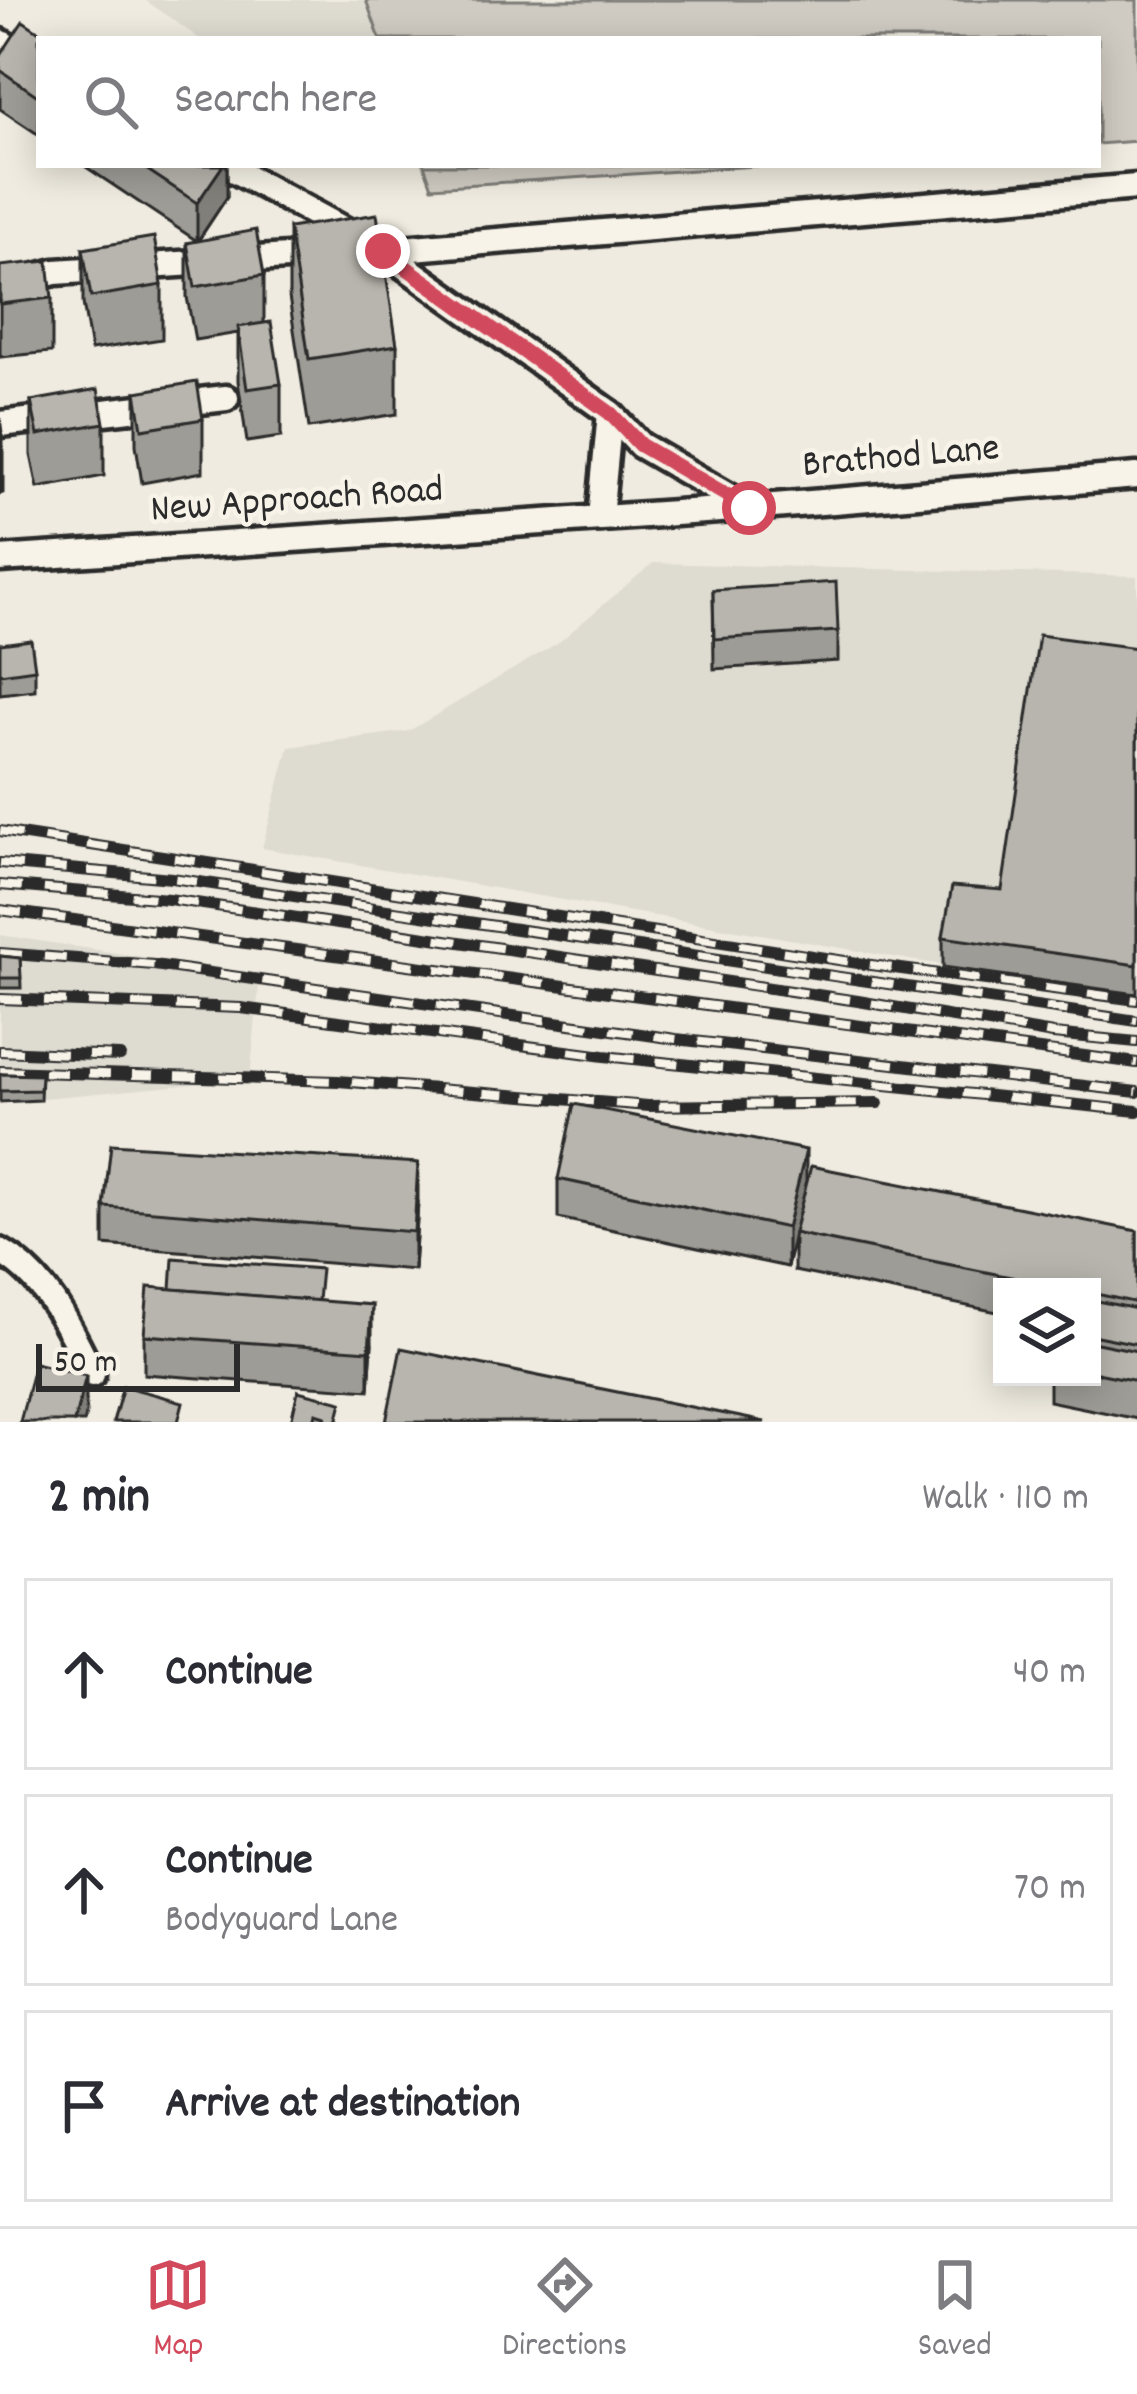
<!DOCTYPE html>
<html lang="en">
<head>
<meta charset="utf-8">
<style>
  :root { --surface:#fff; --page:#f7f7f7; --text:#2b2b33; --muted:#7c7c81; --line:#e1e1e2; --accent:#d1495b }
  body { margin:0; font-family:Dekko,sans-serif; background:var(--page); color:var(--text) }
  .controls { position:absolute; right:36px; bottom:36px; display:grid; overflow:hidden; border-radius:0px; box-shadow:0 6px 30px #0003 }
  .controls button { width:108px; height:108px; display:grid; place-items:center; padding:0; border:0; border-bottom:3px solid var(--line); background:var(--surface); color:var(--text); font:60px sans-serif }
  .scale { position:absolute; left:36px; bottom:30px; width:204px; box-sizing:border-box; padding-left:12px; border:6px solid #2b2b2b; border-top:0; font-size:33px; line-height:42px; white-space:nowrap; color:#2b2b2b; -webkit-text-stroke:9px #f7f3e8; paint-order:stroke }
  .stop { position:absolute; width:36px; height:36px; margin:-27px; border:9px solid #d1495b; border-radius:50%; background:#fff }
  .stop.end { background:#d1495b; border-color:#fff; box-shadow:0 3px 12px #0008 }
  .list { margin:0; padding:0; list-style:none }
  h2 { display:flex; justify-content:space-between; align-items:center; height:156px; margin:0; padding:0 48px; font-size:51px }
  h2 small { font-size:39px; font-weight:400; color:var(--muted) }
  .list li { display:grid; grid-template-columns:78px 1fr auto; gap:36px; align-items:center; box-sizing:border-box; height:192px; margin:0 24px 24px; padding:0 24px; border:3px solid var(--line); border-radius:0px }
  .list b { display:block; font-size:45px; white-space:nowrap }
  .list p { margin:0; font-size:39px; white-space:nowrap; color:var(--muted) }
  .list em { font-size:39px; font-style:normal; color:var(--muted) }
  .icon { flex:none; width:66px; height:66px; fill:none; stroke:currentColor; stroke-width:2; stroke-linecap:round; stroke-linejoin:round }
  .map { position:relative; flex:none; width:1137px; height:1422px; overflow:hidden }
  .search { position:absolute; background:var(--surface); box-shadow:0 6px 30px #0003; left:36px; right:36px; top:36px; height:132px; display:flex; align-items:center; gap:30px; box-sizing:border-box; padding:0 42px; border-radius:0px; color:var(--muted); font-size:45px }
  .sheet { height:804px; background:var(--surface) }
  nav { display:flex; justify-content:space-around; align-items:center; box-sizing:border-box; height:168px; border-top:3px solid var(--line); background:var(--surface); font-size:33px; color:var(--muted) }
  nav a { display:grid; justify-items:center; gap:6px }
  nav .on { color:var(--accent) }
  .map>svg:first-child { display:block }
  .built { fill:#dedbd1 }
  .green { fill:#cfcbc2; stroke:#7d7b76; stroke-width:3 }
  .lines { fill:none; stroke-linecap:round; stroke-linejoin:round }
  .street-casing { stroke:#2b2b2b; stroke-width:33 }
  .street { stroke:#f7f3e8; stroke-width:24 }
  .rail-casing { stroke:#2b2b2b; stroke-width:12 }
  .rail { stroke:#f7f3e8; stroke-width:8; stroke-dasharray:22; stroke-linecap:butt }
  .wall { fill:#9e9c96; stroke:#2b2b2b; stroke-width:3 }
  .shaded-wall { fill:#817f7a; stroke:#2b2b2b; stroke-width:3 }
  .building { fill:#b8b5ae; stroke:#2b2b2b; stroke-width:3 }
  .route { stroke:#d1495b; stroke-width:15 }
  .labels { text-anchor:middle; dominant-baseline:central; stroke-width:9; stroke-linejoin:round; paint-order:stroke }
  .street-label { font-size:39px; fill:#2b2b2b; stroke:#f7f3e8 }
</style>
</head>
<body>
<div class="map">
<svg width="1137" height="1422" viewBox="0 0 1137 1422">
  <rect width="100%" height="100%" fill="#efebe0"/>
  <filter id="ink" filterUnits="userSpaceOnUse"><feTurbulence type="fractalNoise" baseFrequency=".00833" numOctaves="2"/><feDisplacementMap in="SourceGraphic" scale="24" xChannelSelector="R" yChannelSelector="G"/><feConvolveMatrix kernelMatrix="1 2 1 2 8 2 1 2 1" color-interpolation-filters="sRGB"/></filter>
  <g filter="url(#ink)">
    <g class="built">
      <path d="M145,0H366L380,39H200Z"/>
      <path d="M653,563L1137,576V987L922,962L262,848L289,747L409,731L559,642Z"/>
      <path d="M0,935L260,975L250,1079L0,1102Z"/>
    </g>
    <g class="green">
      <path d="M366,0H1137V141L1098,144V39H380Z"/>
      <path d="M424,165H771L432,187Z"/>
    </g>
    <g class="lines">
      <defs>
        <g id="street">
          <path d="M0,42L39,63"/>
          <path d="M225,165L383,251L610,413L600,518"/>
          <path d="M354,253L1137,187"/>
          <path d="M0,287L55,272L319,255"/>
          <path d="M610,413L640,445L749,508"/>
          <path d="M0,424L226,398"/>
          <path d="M0,559L749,508L1137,476"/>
          <path d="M0,1251C47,1278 69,1327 92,1374"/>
        </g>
      </defs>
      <use href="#street" class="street-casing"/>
      <use href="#street" class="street"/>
      <defs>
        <g id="rail">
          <path d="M0,831L871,965L1137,1000"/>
          <path d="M0,863L172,878L1137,1021"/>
          <path d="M0,885L169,899L858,1001L1053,1034L1137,1042"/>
          <path d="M0,910L1137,1063"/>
          <path d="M0,953L154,965L676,1039L1137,1092"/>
          <path d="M0,999L241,1008L604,1056L1137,1111"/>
          <path d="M0,1051L120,1056"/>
          <path d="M0,1071L338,1081L648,1106L878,1103"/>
        </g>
      </defs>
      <use href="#rail" class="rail-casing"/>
      <use href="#rail" class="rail"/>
    </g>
    <g class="wall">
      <path d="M39,39V135L0,109V56Z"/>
      <path d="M83,165H227V197L198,241L264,275V323L281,384V437L247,442L238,381V333L195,340L187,297V243L197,241Z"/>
      <path d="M289,228L397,345V414L309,428L289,297Z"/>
      <path d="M83,249L162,285V339L91,350L83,303Z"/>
      <path d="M0,266L52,298V352L0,357Z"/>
      <path d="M136,392L203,419V472L142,483L136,445Z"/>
      <path d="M31,401L104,423V476L38,488L31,455Z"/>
      <path d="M0,418L3,440V493L0,494Z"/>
      <path d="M713,590L838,631V661L714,669Z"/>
      <path d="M0,644L35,669V690L0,694Z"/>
      <path d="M1137,648V994L943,967V937L1002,890Z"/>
      <path d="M0,956L20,958L21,988H0Z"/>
      <path d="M0,1074L41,1075L40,1100L0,1102Z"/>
      <path d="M558,1179L806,1183L1137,1231V1419L1049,1401V1377H1092V1287H1002V1313L794,1271V1239L787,1267L558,1218Z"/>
      <path d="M418,1202L414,1270L104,1245V1207Z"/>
      <path d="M321,1301L372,1344L369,1390L144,1374V1335Z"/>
      <path d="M298,1391L342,1422H291Z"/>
    </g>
    <g class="shaded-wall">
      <path d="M223,165H227V197L197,242V203Z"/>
      <path d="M806,1150V1188L794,1233L787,1267V1228Z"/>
      <path d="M418,1163V1202L414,1270V1232Z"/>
      <path d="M372,1305V1344L369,1390V1351Z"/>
      <path d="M86,1376V1414L84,1422H74Z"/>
    </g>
    <g class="building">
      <path d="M23,21L50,39H39V97L0,70V56Z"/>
      <path d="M140,165H223L197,203Z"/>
      <path d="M377,214L397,345L309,359L289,228Z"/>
      <path d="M256,230L264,275L195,287L187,243Z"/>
      <path d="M154,237L162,285L91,297L83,249Z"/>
      <path d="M48,261L52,298L0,304V266Z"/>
      <path d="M271,322L281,384L247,389L238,327Z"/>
      <path d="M197,382L203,419L142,429L136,392Z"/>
      <path d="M98,389L104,423L38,435L31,401Z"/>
      <path d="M836,582L838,631L714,639L713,590Z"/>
      <path d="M1039,635L1137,648V965L943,937L952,886L1002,890Z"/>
      <path d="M31,640L35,669L0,674V644Z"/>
      <path d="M0,956L20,958L21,978H0Z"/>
      <path d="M0,1074L41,1075L40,1090L0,1091Z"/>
      <path d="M574,1104L806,1150L787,1228L558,1179Z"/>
      <path d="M111,1144L418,1163L414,1232L104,1207Z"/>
      <path d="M811,1166L1137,1231V1303L1092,1293V1287H1060L794,1233Z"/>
      <path d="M173,1258L321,1269L318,1301L171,1289Z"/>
      <path d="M148,1287L372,1305L369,1351L144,1335Z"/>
      <path d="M1092,1300L1137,1309V1344L1092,1335Z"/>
      <path d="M1092,1342L1137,1351V1381L1092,1372Z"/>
      <path d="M401,1348L765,1422H386Z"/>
      <path d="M35,1363L86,1376L74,1422H20Z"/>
      <path d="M123,1386L183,1402L178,1422H113Z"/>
      <path d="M298,1391L342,1402L337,1422H324L326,1416L316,1413L314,1422H291Z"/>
    </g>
  </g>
  <g class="lines" filter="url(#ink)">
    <path class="route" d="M383,251L610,413L640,445L749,508"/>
  </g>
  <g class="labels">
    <g class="street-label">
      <text transform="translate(901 459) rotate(-5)">Brathod Lane</text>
      <text transform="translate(297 502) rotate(-4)">New Approach Road</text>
    </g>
  </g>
</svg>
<div class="controls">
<button><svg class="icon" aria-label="layers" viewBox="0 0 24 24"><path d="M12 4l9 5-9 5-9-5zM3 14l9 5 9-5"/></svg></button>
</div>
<div class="scale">50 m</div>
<div class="stop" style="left:749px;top:508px"></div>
<div class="stop end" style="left:383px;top:251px"></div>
<div class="search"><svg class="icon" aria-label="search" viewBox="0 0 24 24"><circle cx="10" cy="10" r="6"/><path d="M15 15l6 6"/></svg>Search here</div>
</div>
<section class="sheet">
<h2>2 min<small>Walk · 110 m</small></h2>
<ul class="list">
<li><svg class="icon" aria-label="ahead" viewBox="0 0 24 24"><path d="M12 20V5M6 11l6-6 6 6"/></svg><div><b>Continue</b></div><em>40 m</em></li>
<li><svg class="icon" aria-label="ahead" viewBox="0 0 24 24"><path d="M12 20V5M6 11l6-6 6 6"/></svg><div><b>Continue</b><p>Bodyguard Lane</p></div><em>70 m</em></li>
<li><svg class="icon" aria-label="arrive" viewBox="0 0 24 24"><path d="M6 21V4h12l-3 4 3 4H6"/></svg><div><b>Arrive at destination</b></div></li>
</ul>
</section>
<nav>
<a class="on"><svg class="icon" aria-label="map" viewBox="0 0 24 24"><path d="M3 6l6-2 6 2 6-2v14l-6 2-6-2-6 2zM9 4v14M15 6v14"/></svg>Map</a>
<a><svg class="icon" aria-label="directions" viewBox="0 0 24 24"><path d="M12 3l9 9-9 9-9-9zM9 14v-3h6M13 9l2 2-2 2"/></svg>Directions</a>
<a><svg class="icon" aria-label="saved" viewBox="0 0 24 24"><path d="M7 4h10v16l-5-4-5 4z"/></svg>Saved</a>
</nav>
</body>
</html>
